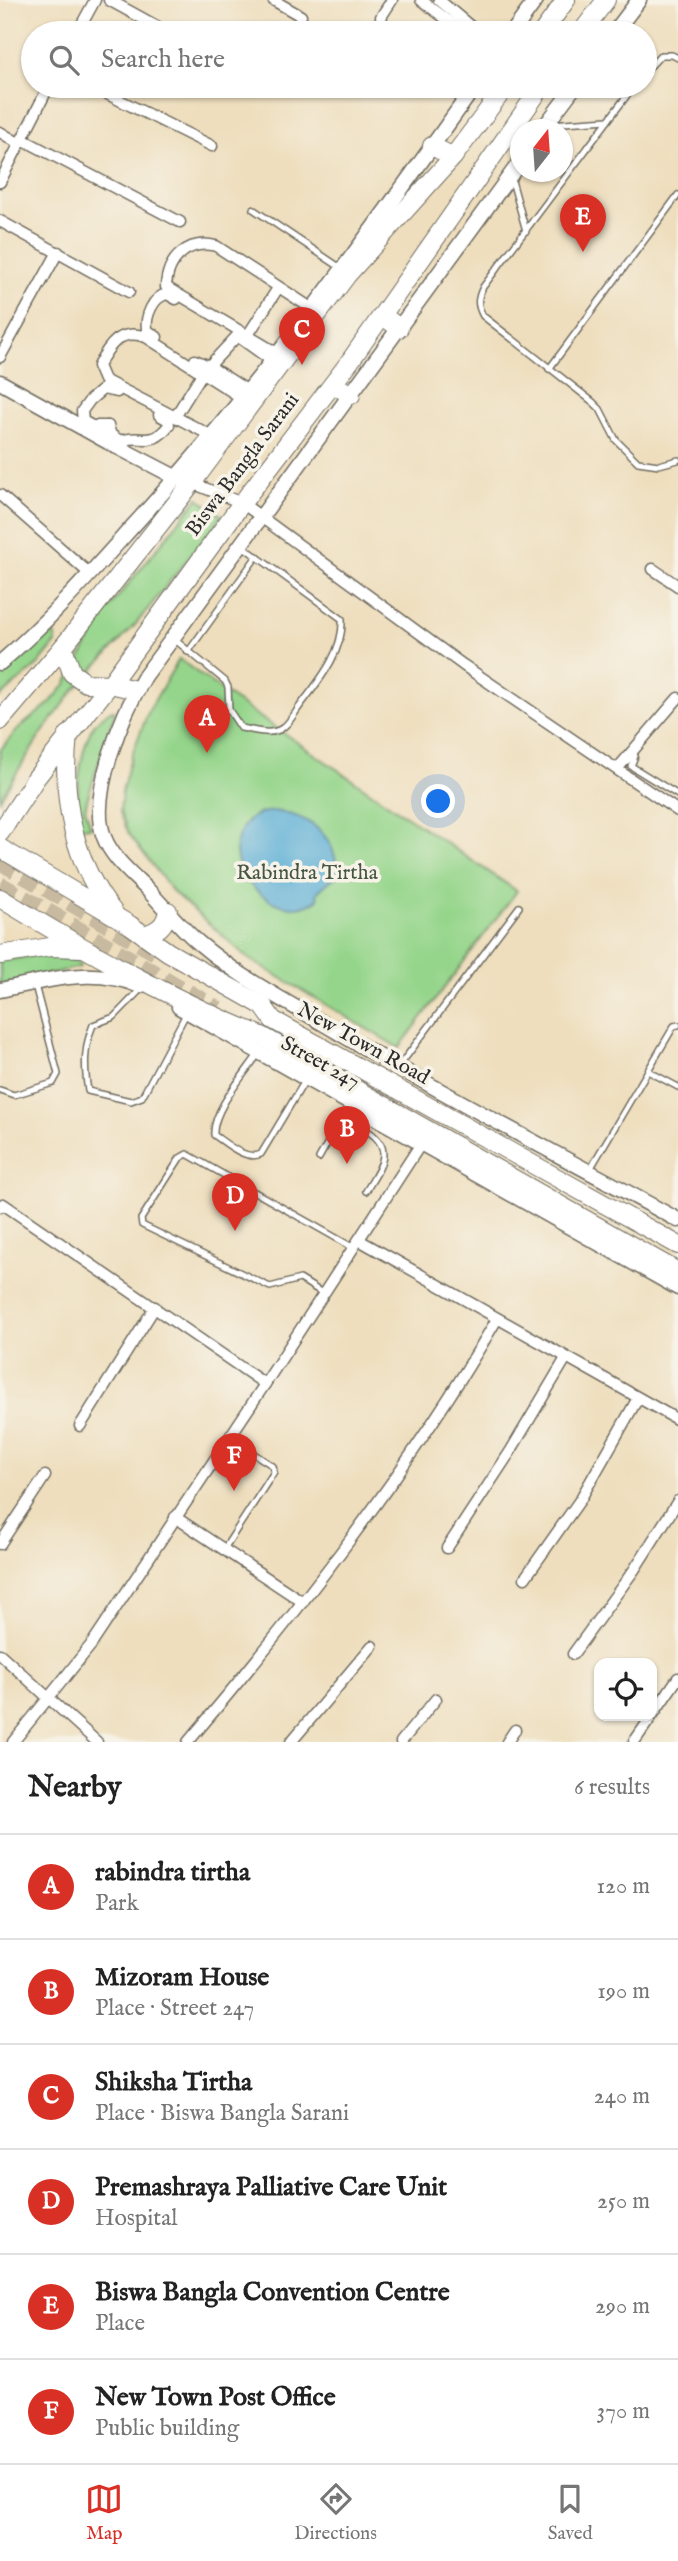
<!DOCTYPE html>
<html lang="en">
<head>
<meta charset="utf-8">
<style>
  :root { --surface:#fff; --page:#f6f6f6; --text:#222; --muted:#767676; --line:#e0e0e0; --accent:#d93025 }
  body { margin:0; font-family:"IM FELL English",serif; background:var(--page); color:var(--text) }
  .controls { position:absolute; right:21px; bottom:21px; display:grid; overflow:hidden; border-radius:14px; box-shadow:0 2px 5px #0004 }
  .controls button { width:63px; height:63px; display:grid; place-items:center; padding:0; border:0; border-bottom:2px solid var(--line); background:var(--surface); color:var(--text); font:35px sans-serif }
  .compass { position:absolute; left:510px; top:119px; width:63px; height:63px; border-radius:50%; background:var(--surface); box-shadow:0 2px 5px #0004; rotate:17deg }
  .you { position:absolute; left:439px; top:802px; width:24px; height:24px; margin:-18px; border:5px solid #fff; border-radius:50%; background:#1a73e8; box-shadow:0 0 0 10px #1a73e833 }
  .badge { display:grid; place-items:center; width:46px; height:46px; border-radius:50%; background:var(--accent); color:#fff; font-size:23px; font-weight:700 }
  .pin { position:absolute; translate:-50% -58px; filter:drop-shadow(0 2px 4px #0008) }
  .pin::after { content:''; position:absolute; top:37px; width:24px; height:21px; background:inherit; clip-path:polygon(0 0,100% 0,50% 100%) }
  .list { margin:0; padding:0; list-style:none }
  h2 { display:flex; justify-content:space-between; align-items:center; height:91px; margin:0; padding:0 28px; font-size:30px }
  h2 small { font-size:23px; font-weight:400; color:var(--muted) }
  .list li { display:grid; grid-template-columns:46px 1fr auto; gap:21px; align-items:center; box-sizing:border-box; height:105px; padding:0 28px; border-top:2px solid var(--line) }
  .list b { display:block; font-size:26px; white-space:nowrap }
  .list p { margin:0; font-size:23px; white-space:nowrap; color:var(--muted) }
  .list em { font-size:23px; font-style:normal; color:var(--muted) }
  .icon { flex:none; width:38px; height:38px; fill:none; stroke:currentColor; stroke-width:2; stroke-linecap:round; stroke-linejoin:round }
  .map { position:relative; flex:none; width:678px; height:1742px; overflow:hidden }
  .search { position:absolute; background:var(--surface); box-shadow:0 2px 5px #0004; left:21px; right:21px; top:21px; height:77px; display:flex; align-items:center; gap:18px; box-sizing:border-box; padding:0 24px; border-radius:38px; color:var(--muted); font-size:26px }
  .sheet { height:721px; background:var(--surface) }
  nav { display:flex; justify-content:space-around; align-items:center; box-sizing:border-box; height:98px; border-top:2px solid var(--line); background:var(--surface); font-size:19px; color:var(--muted) }
  nav a { display:grid; justify-items:center; gap:4px }
  nav .on { color:var(--accent) }
  .map>svg:first-child { display:block }
  .green { fill:#95d58b; stroke:#60805b; stroke-width:2 }
  .water { fill:#5aaed5; stroke:#426c80; stroke-width:2 }
  .lines { fill:none; stroke-linecap:round; stroke-linejoin:round }
  .primary-tunnel { stroke:#c7baa0; stroke-width:18; stroke-dasharray:18 9; stroke-linecap:butt }
  .service-casing { stroke:#6f6a5e; stroke-width:8 }
  .minor-casing { stroke:#6f6a5e; stroke-width:13 }
  .tertiary-casing { stroke:#6f6a5e; stroke-width:17 }
  .primary-casing { stroke:#6f6a5e; stroke-width:20 }
  .service { stroke:#fff; stroke-width:5 }
  .minor { stroke:#fff; stroke-width:10 }
  .tertiary { stroke:#fff; stroke-width:14 }
  .primary { stroke:#fff; stroke-width:18 }
  .labels { text-anchor:middle; dominant-baseline:central; stroke-width:7; stroke-linejoin:round; paint-order:stroke }
  .street-label { font-size:21px; fill:#2b2b2b; stroke:#f7f3e8 }
  .park-label { font-size:21px; fill:#465643; stroke:#f7f3e8 }
</style>
</head>
<body>
<div class="map">
<svg width="678" height="1742" viewBox="0 0 678 1742">
  <rect width="100%" height="100%" fill="#f7f3e8"/>
  <filter id="ink" filterUnits="userSpaceOnUse"><feTurbulence type="fractalNoise" baseFrequency=".0143" numOctaves="2"/><feDisplacementMap in="SourceGraphic" scale="14" xChannelSelector="R" yChannelSelector="G"/><feConvolveMatrix kernelMatrix="1 2 1 2 8 2 1 2 1" color-interpolation-filters="sRGB"/></filter>
  <filter id="wash" filterUnits="userSpaceOnUse"><feTurbulence type="fractalNoise" baseFrequency=".00686" numOctaves="4" result="noise"/><feDisplacementMap in="SourceGraphic" scale="28" xChannelSelector="R" yChannelSelector="G"/><feGaussianBlur stdDeviation="1.57" result="paint"/><feColorMatrix in="noise" values="0 0 0 0 0 0 0 0 0 0 0 0 0 0 0 0 0 1.4 0 .05"/><feComposite in="paint" operator="in"/></filter>
  <g filter="url(#wash)">
    <rect width="100%" height="100%" fill="#eedebd"/>
    <g class="green">
      <path d="M198,498L222,516L135,625L75,689L40,736L0,799V750L19,728L50,703L66,684L108,609Z"/>
      <path d="M55,633L56,643L38,665L0,697V671L41,638Z"/>
      <path d="M179,659L233,699L517,891L399,1048L249,959L173,892L129,834L120,812L122,791L131,757L149,710Z"/>
      <path d="M112,710L115,711L87,800L85,809L91,827L79,828C75,802 79,740 98,720C102,716 107,713 112,710Z"/>
      <path d="M40,955L70,959L80,963V967L0,985V961Z"/>
    </g>
    <path class="water" d="M274,811C311,816 335,835 338,874C332,881 324,884 317,893L318,899C311,906 301,907 292,907C260,905 224,866 240,833C243,825 249,818 258,814C263,812 269,812 274,811Z"/>
  </g>
  <g filter="url(#ink)">
    <g class="lines">
      <g class="primary-tunnel">
        <path d="M0,861L157,953"/>
        <path d="M0,885L218,1010"/>
      </g>
      <defs>
        <g id="service">
          <path d="M645,72L661,55H672L678,58"/>
          <path d="M634,86L483,287C477,299 477,305 483,316L593,402L600,409L616,440L638,462L659,465L678,460"/>
          <path d="M549,124L608,120"/>
          <path d="M511,177L526,231"/>
          <path d="M253,209L341,268"/>
          <path d="M549,369L678,195"/>
          <path d="M174,639L225,681L228,687L229,710L241,728C253,730 268,735 279,730C288,726 294,714 300,706C318,682 344,652 342,619L241,545"/>
          <path d="M188,652L257,556"/>
          <path d="M635,756L631,766L678,795"/>
          <path d="M141,989L114,1017L93,1025C84,1047 84,1067 88,1091L131,1101L142,1097L187,1012"/>
          <path d="M259,1053C245,1074 212,1110 214,1135C227,1144 246,1161 261,1154L306,1079"/>
          <path d="M400,1065L519,907"/>
          <path d="M648,1071L678,1087"/>
          <path d="M0,1090L14,1095L53,1083L58,1074L35,985"/>
          <path d="M319,1158L340,1121C349,1120 358,1126 366,1130C396,1148 380,1168 366,1191"/>
          <path d="M589,1171L674,1026L678,1025"/>
          <path d="M324,1294L300,1279L270,1287L142,1225L141,1219L180,1158L187,1154L354,1248"/>
          <path d="M224,1549L274,1472L273,1466L229,1438"/>
        </g>
        <g id="minor">
          <path d="M109,0L169,33"/>
          <path d="M273,0L301,16"/>
          <path d="M421,0L465,33"/>
          <path d="M439,0L476,31"/>
          <path d="M77,33L95,0"/>
          <path d="M392,33L383,27L381,17L392,0"/>
          <path d="M91,86L212,146"/>
          <path d="M0,132L20,144"/>
          <path d="M22,139L180,222"/>
          <path d="M0,182L49,86"/>
          <path d="M0,221L129,292"/>
          <path d="M248,335L278,288"/>
          <path d="M157,337L147,330C145,316 153,297 167,294L176,299"/>
          <path d="M240,338L272,361"/>
          <path d="M277,353L166,287C167,259 188,239 216,246L311,308"/>
          <path d="M0,357L58,252"/>
          <path d="M195,360L209,366L237,336"/>
          <path d="M209,366L248,391"/>
          <path d="M175,417L203,372"/>
          <path d="M108,426L111,435L121,441C142,433 151,449 169,425L168,420L159,415"/>
          <path d="M212,436L104,380L98,366C109,345 120,328 146,337L242,398"/>
          <path d="M102,438L108,426H92L83,421L82,411L90,400L103,389L117,392"/>
          <path d="M192,483L242,503L463,665L678,811"/>
          <path d="M0,495L90,574"/>
          <path d="M653,569L678,586"/>
          <path d="M618,768L678,698"/>
          <path d="M0,1207L3,1204L6,1206L265,1384"/>
          <path d="M359,1240L678,1420"/>
          <path d="M80,1426L155,1307"/>
          <path d="M175,1517L303,1602"/>
          <path d="M0,1544L45,1476"/>
          <path d="M447,1548L510,1452L566,1358"/>
          <path d="M525,1578L580,1500L638,1398"/>
          <path d="M0,1654L97,1742"/>
          <path d="M573,1654L634,1570L678,1501"/>
          <path d="M13,1742L91,1645L265,1384L424,1139"/>
          <path d="M188,1742C301,1609 409,1470 497,1319"/>
          <path d="M291,1742L372,1646"/>
          <path d="M401,1742L436,1699"/>
          <path d="M507,1742L515,1730"/>
          <path d="M634,1742L678,1678"/>
        </g>
        <g id="tertiary">
          <path d="M512,33L536,0"/>
          <path d="M614,33L639,0"/>
          <path d="M542,130L575,86"/>
          <path d="M520,162L145,676C123,712 88,796 104,837C112,858 132,874 147,889C164,907 180,927 199,943C240,978 289,1003 336,1031C448,1098 564,1157 678,1220"/>
          <path d="M0,382L108,442L183,481"/>
          <path d="M0,663C49,621 90,574 133,526C258,389 368,237 475,86"/>
          <path d="M0,990C47,980 94,966 140,986"/>
          <path d="M179,1007L678,1288"/>
        </g>
        <g id="primary">
          <path d="M542,33L566,0"/>
          <path d="M581,33L606,0"/>
          <path d="M432,146L453,157"/>
          <path d="M382,315L399,328"/>
          <path d="M333,384L351,395"/>
          <path d="M63,647L72,673L86,683L110,684L136,690"/>
          <path d="M0,721L63,647L192,483L347,275L453,157L506,86"/>
          <path d="M68,735C61,798 73,863 114,913"/>
          <path d="M0,833L36,778L110,684L242,503L348,364L542,86"/>
          <path d="M0,848L130,925L168,952L263,1006L273,1020L678,1245"/>
          <path d="M0,898C83,949 172,1000 262,1036L678,1272"/>
          <path d="M144,935C158,931 165,926 168,911"/>
          <path d="M0,955L50,947L82,948"/>
        </g>
      </defs>
      <use href="#service" class="service-casing"/>
      <use href="#minor" class="minor-casing"/>
      <use href="#tertiary" class="tertiary-casing"/>
      <use href="#primary" class="primary-casing"/>
      <use href="#service" class="service"/>
      <use href="#minor" class="minor"/>
      <use href="#tertiary" class="tertiary"/>
      <use href="#primary" class="primary"/>
    </g>
  </g>
  <g class="labels">
    <g class="street-label">
      <text transform="translate(243 465) rotate(-53)">Biswa Bangla Sarani</text>
      <text transform="translate(363 1044) rotate(29)">New Town Road</text>
      <text transform="translate(320 1063) rotate(29)">Street 247</text>
    </g>
    <g class="park-label">
      <text x="307" y="873">Rabindra Tirtha</text>
    </g>
  </g>
</svg>
<div class="controls">
<button><svg class="icon" aria-label="locate" viewBox="0 0 24 24"><circle cx="12" cy="12" r="6"/><path d="M12 2v4M12 18v4M2 12h4M18 12h4"/></svg></button>
</div>
<svg class="compass" viewBox="-18 -18 36 36"><path d="M0-13l5 13h-10z" fill="#e53935"/><path d="M0 13l5-13h-10z" fill="#767676"/></svg>
<div class="you"></div>
<div class="pin badge" style="left:207px;top:753px">A</div>
<div class="pin badge" style="left:347px;top:1164px">B</div>
<div class="pin badge" style="left:302px;top:365px">C</div>
<div class="pin badge" style="left:235px;top:1231px">D</div>
<div class="pin badge" style="left:583px;top:252px">E</div>
<div class="pin badge" style="left:234px;top:1491px">F</div>
<div class="search"><svg class="icon" aria-label="search" viewBox="0 0 24 24"><circle cx="10" cy="10" r="6"/><path d="M15 15l6 6"/></svg>Search here</div>
</div>
<section class="sheet">
<h2>Nearby<small>6 results</small></h2>
<ul class="list">
<li><span class="badge">A</span><div><b>rabindra tirtha</b><p>Park</p></div><em>120 m</em></li>
<li><span class="badge">B</span><div><b>Mizoram House</b><p>Place · Street 247</p></div><em>190 m</em></li>
<li><span class="badge">C</span><div><b>Shiksha Tirtha</b><p>Place · Biswa Bangla Sarani</p></div><em>240 m</em></li>
<li><span class="badge">D</span><div><b>Premashraya Palliative Care Unit</b><p>Hospital</p></div><em>250 m</em></li>
<li><span class="badge">E</span><div><b>Biswa Bangla Convention Centre</b><p>Place</p></div><em>290 m</em></li>
<li><span class="badge">F</span><div><b>New Town Post Office</b><p>Public building</p></div><em>370 m</em></li>
</ul>
</section>
<nav>
<a class="on"><svg class="icon" aria-label="map" viewBox="0 0 24 24"><path d="M3 6l6-2 6 2 6-2v14l-6 2-6-2-6 2zM9 4v14M15 6v14"/></svg>Map</a>
<a><svg class="icon" aria-label="directions" viewBox="0 0 24 24"><path d="M12 3l9 9-9 9-9-9zM9 14v-3h6M13 9l2 2-2 2"/></svg>Directions</a>
<a><svg class="icon" aria-label="saved" viewBox="0 0 24 24"><path d="M7 4h10v16l-5-4-5 4z"/></svg>Saved</a>
</nav>
</body>
</html>
